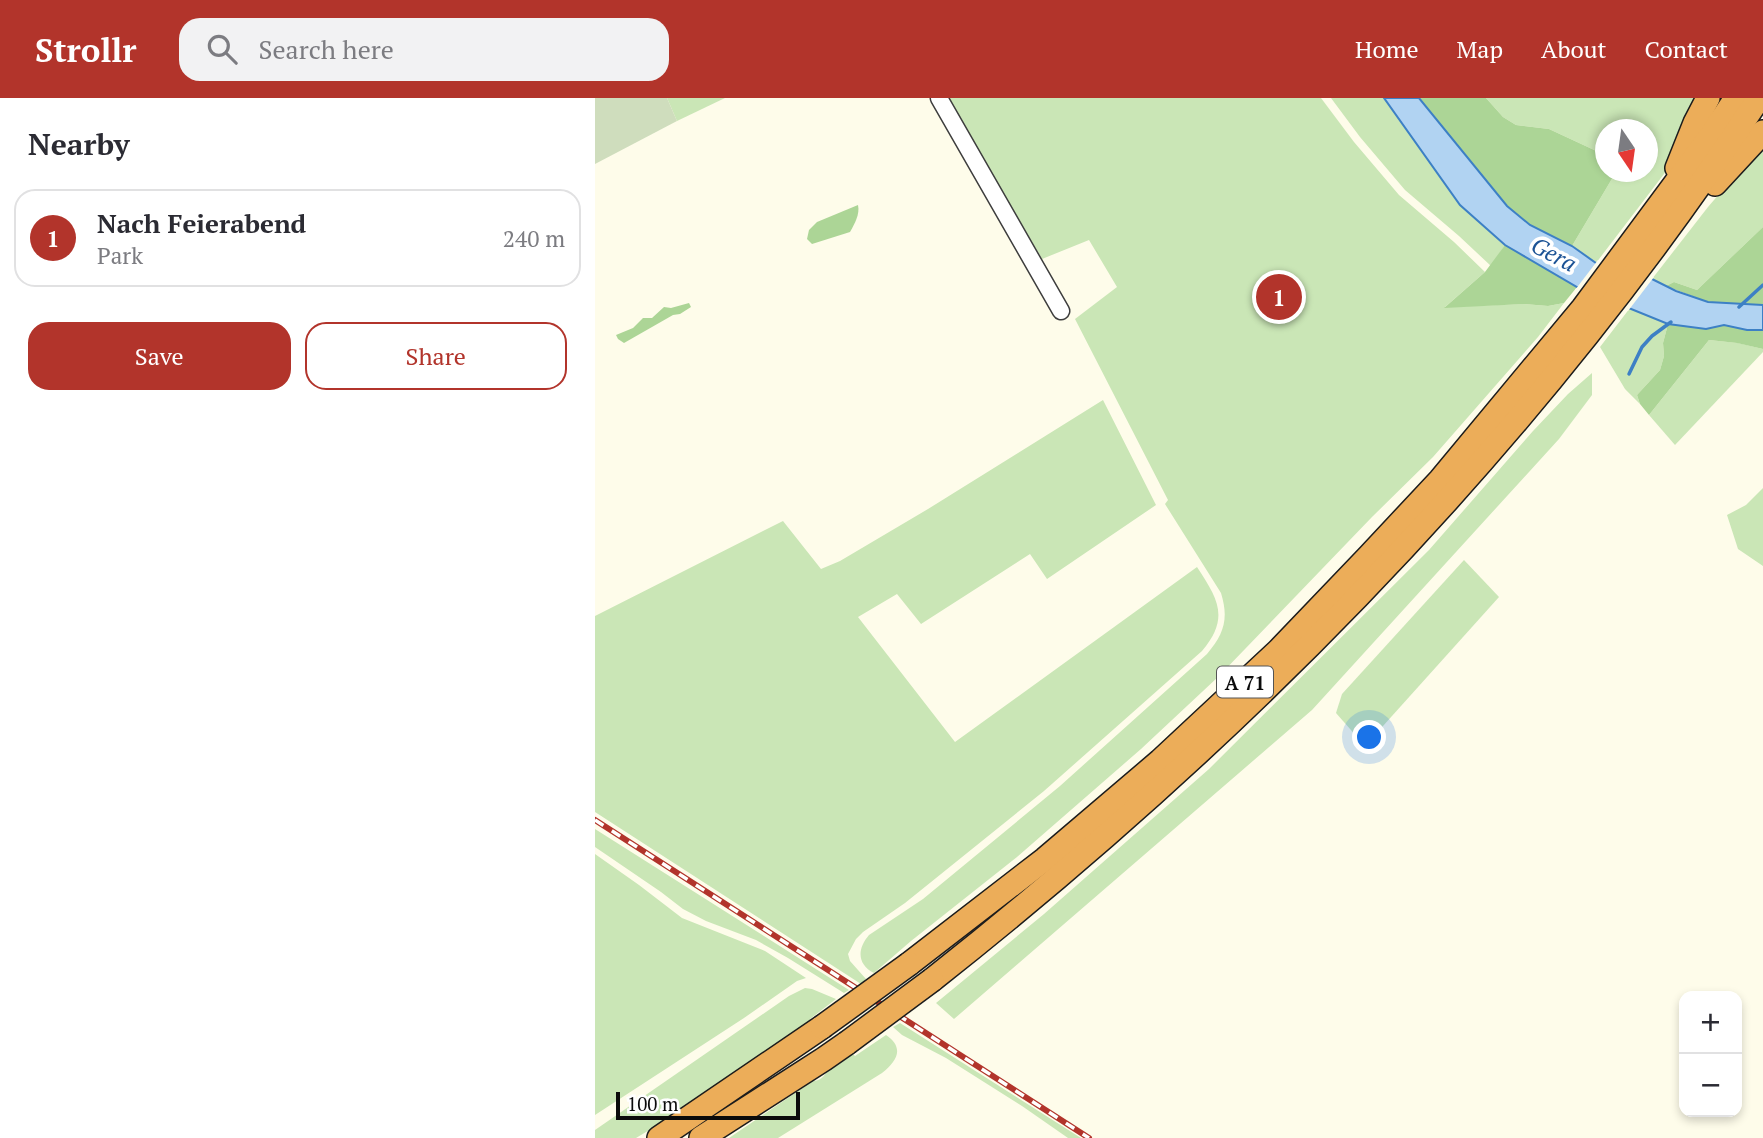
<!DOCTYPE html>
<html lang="en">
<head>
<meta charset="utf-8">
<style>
  :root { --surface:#fff; --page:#f2f2f3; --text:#2b2b33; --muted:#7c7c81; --line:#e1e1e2; --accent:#b2342b }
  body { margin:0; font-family:"PT Serif",serif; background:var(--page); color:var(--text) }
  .controls { position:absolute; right:21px; bottom:21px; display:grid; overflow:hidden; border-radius:14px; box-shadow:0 4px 10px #0003 }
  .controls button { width:63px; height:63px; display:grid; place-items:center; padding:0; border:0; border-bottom:2px solid var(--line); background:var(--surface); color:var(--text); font:35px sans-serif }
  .compass { position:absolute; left:1000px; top:21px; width:63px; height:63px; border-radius:50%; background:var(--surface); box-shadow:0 4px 10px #0003; rotate:167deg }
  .scale { position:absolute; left:21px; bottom:18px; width:184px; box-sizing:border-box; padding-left:7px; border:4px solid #0b0b0b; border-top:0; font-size:19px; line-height:24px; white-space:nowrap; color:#0b0b0b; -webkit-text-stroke:5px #fff; paint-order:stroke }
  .you { position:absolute; left:775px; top:640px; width:24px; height:24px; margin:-18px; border:5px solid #fff; border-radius:50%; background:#1a73e8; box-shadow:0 0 0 10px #1a73e833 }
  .badge { display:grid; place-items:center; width:46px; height:46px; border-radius:50%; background:var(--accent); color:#fff; font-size:23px; font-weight:700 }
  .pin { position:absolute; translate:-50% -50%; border:4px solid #fff; box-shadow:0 2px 7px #0006 }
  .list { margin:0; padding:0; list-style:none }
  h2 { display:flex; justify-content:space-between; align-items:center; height:91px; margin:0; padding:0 28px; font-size:30px }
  h2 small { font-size:23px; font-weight:400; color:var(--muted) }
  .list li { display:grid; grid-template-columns:46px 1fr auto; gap:21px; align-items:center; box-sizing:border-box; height:98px; margin:0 14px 14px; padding:0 14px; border:2px solid var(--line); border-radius:21px }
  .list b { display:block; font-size:26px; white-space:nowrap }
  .list p { margin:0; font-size:23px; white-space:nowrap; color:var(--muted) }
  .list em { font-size:23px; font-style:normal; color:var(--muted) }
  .actions { display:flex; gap:14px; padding:21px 28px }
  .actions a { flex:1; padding:16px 0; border:2px solid var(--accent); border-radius:21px; text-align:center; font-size:24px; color:var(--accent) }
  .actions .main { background:var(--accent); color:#fff }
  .icon { flex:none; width:38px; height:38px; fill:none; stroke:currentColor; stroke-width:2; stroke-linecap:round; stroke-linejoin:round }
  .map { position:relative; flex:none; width:1168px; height:1040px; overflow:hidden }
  header { display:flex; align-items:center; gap:42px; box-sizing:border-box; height:98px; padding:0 35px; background:var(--accent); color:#fff }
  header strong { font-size:33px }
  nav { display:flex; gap:38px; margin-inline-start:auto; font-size:24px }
  .search { width:490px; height:63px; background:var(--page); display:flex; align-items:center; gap:18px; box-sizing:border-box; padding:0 24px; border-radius:21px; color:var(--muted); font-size:26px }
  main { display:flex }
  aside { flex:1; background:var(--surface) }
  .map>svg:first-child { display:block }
  .green { fill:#cae6b6 }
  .forest { fill:#acd596 }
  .cemetery { fill:#cfddbd }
  .water { fill:#b1d3f2; stroke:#3d80c5; stroke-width:2 }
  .pier { fill:#fefcea }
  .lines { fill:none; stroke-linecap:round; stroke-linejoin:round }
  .stream { stroke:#3d80c5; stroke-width:3.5 }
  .minor-casing { stroke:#3e3e3e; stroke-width:19 }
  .highway-casing { stroke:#1c1c1c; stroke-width:26 }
  .minor { stroke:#fff; stroke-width:16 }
  .highway { stroke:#ecad59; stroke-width:23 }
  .rail-casing { stroke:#b2342b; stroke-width:6 }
  .rail { stroke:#fff; stroke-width:3.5; stroke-dasharray:10; stroke-linecap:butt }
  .highway-bridge-casing { stroke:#1c1c1c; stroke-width:26; stroke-linecap:butt }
  .highway-bridge { stroke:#ecad59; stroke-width:23 }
  .labels { text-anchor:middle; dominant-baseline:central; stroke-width:7; stroke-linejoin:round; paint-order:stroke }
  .shield { fill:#fff; stroke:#545454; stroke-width:2 }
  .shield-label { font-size:19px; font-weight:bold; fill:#0b0b0b }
  .water-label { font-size:23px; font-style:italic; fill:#1c5395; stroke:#fff }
</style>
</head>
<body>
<header>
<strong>Strollr</strong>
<div class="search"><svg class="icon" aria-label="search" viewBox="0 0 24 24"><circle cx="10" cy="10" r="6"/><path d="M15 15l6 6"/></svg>Search here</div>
<nav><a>Home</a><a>Map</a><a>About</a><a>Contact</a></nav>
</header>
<main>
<aside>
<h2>Nearby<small></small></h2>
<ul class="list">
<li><span class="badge">1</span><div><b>Nach Feierabend</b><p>Park</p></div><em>240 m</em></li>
</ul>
<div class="actions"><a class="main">Save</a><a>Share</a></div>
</aside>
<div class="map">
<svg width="1168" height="1040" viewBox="0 0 1168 1040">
  <rect width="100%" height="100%" fill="#fefcea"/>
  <g class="green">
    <path d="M72,0H130L82,23Z"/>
    <path d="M352,0H726L759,44L804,97L859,144L890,174L850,209L929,206L953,208L969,205L943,239L838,359L777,419L623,579L546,651L422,759L316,843L279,875C262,866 262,851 274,837L328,801L465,688L612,556C629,536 634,521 626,495L570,406L573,402L480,221L522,189L494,142L447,161Z"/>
    <path d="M736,0H789L865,107L910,147L896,168L864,138L810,92L765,39Z"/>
    <path d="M891,0H1102L1085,49L1069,76L1001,165L977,148L1021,74H1052V32H1010V57L954,31L921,27L908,19Z"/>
    <path d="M1168,45V129L1102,192L1079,184L1071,188L1057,181L1113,109Z"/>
    <path d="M1035,210L1073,226L1068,245L1069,258L1065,272L1042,297L1045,306L1030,291L1005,249Z"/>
    <path d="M1114,242L1143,245L1168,251V254L1080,347L1054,317Z"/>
    <path d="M997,275V297L964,341L717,612L359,921L341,905L449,816L614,671L834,452L938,333L973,296Z"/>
    <path d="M508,302L561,407L452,481L435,456L326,526L302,496L263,519L360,644L602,469C623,501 635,520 607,553L449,693L310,805L268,834L261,841L253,856L255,863L271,881L266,886L0,714V518L188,423L226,471L245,463L333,411Z"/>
    <path d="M1168,390V468L1143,451L1132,417L1151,407Z"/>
    <path d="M869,462L904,499L770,648L741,615L747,596Z"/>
    <path d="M0,731L254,892L249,895L193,860L161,842L111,823L88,811L66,794L0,749Z"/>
    <path d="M0,756L44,787L87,820L170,853L211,880L202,883L149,920L0,1017Z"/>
    <path d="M210,890L217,891L241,901L215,921L217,923L71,1022L41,1040H0V1032L194,898Z"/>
    <path d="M305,925L486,1040H473L427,1008L351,960L307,937L298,929Z"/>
    <path d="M291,937C310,950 302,963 287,975L183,1040H134L218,983C229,982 229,976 236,969C242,964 250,960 257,955L260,958Z"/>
  </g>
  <g class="forest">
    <path d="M824,0H891L908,19L921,27L954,31L1010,57V74H1021L977,148L935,127L912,108Z"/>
    <path d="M263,107C265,116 260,125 255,134L217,146L212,141L214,132L222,124Z"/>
    <path d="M1168,129V207L1113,204L1071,188L1079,184L1102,192Z"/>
    <path d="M910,147L982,189L969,205L953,208L929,206L849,210L890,174Z"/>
    <path d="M94,205L96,209L85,216L78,217L29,245L23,241L21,237L38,230L48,220H57L69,209L76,210Z"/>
    <path d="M1073,226L1111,231L1129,227L1152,232H1168V251L1142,245L1114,242L1054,317L1045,306L1042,297L1065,272L1069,258L1068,245Z"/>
  </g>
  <path class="cemetery" d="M0,0H72L82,23L0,66Z"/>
  <path class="water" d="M789,0H824L912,108L935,127L977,148L1001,165L1057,181L1081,193L1113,204L1168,207V232H1152L1129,227L1111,231L1073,226L982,189L910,147L865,107Z"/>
  <path class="pier" d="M1003,162L1059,179L1033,213L980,192Z"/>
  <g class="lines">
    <g class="stream">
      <path d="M1144,209L1168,187"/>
      <path d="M1034,276L1047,249L1057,238L1076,224"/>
    </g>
    <defs>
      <path id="minor" d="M344,0L466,213"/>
      <g id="highway">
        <path d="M1082,70L1100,25L1113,0"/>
        <path d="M1120,86L1168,34"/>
        <path d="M314,866L450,761L565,663L683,553L774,458L845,382L988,210L1117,36L1141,0"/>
        <path d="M337,882C655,631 941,339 1164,0"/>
        <path d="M64,1040L227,929"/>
        <path d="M106,1040L229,961L252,945"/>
      </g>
    </defs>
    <use href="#minor" class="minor-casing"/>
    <use href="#highway" class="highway-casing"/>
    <use href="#minor" class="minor"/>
    <use href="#highway" class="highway"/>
    <defs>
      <path id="rail" d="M0,722L494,1040"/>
    </defs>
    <use href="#rail" class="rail-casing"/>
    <use href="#rail" class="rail"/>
    <defs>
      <g id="highway-bridge">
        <path d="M227,929L314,866"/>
        <path d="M252,945L337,882"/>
      </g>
    </defs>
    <use href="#highway-bridge" class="highway-bridge-casing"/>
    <use href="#highway-bridge" class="highway-bridge"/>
  </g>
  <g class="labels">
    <rect class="shield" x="622" y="568.5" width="56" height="31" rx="5"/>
    <g class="shield-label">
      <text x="650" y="584">A 71</text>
    </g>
    <g class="water-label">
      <text transform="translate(959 156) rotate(28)">Gera</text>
    </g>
  </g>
</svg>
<div class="controls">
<button>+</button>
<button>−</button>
</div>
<svg class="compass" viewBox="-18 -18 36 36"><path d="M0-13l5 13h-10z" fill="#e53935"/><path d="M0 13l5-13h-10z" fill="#7c7c81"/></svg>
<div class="scale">100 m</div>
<div class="you"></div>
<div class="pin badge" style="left:684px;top:199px">1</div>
</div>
</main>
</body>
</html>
